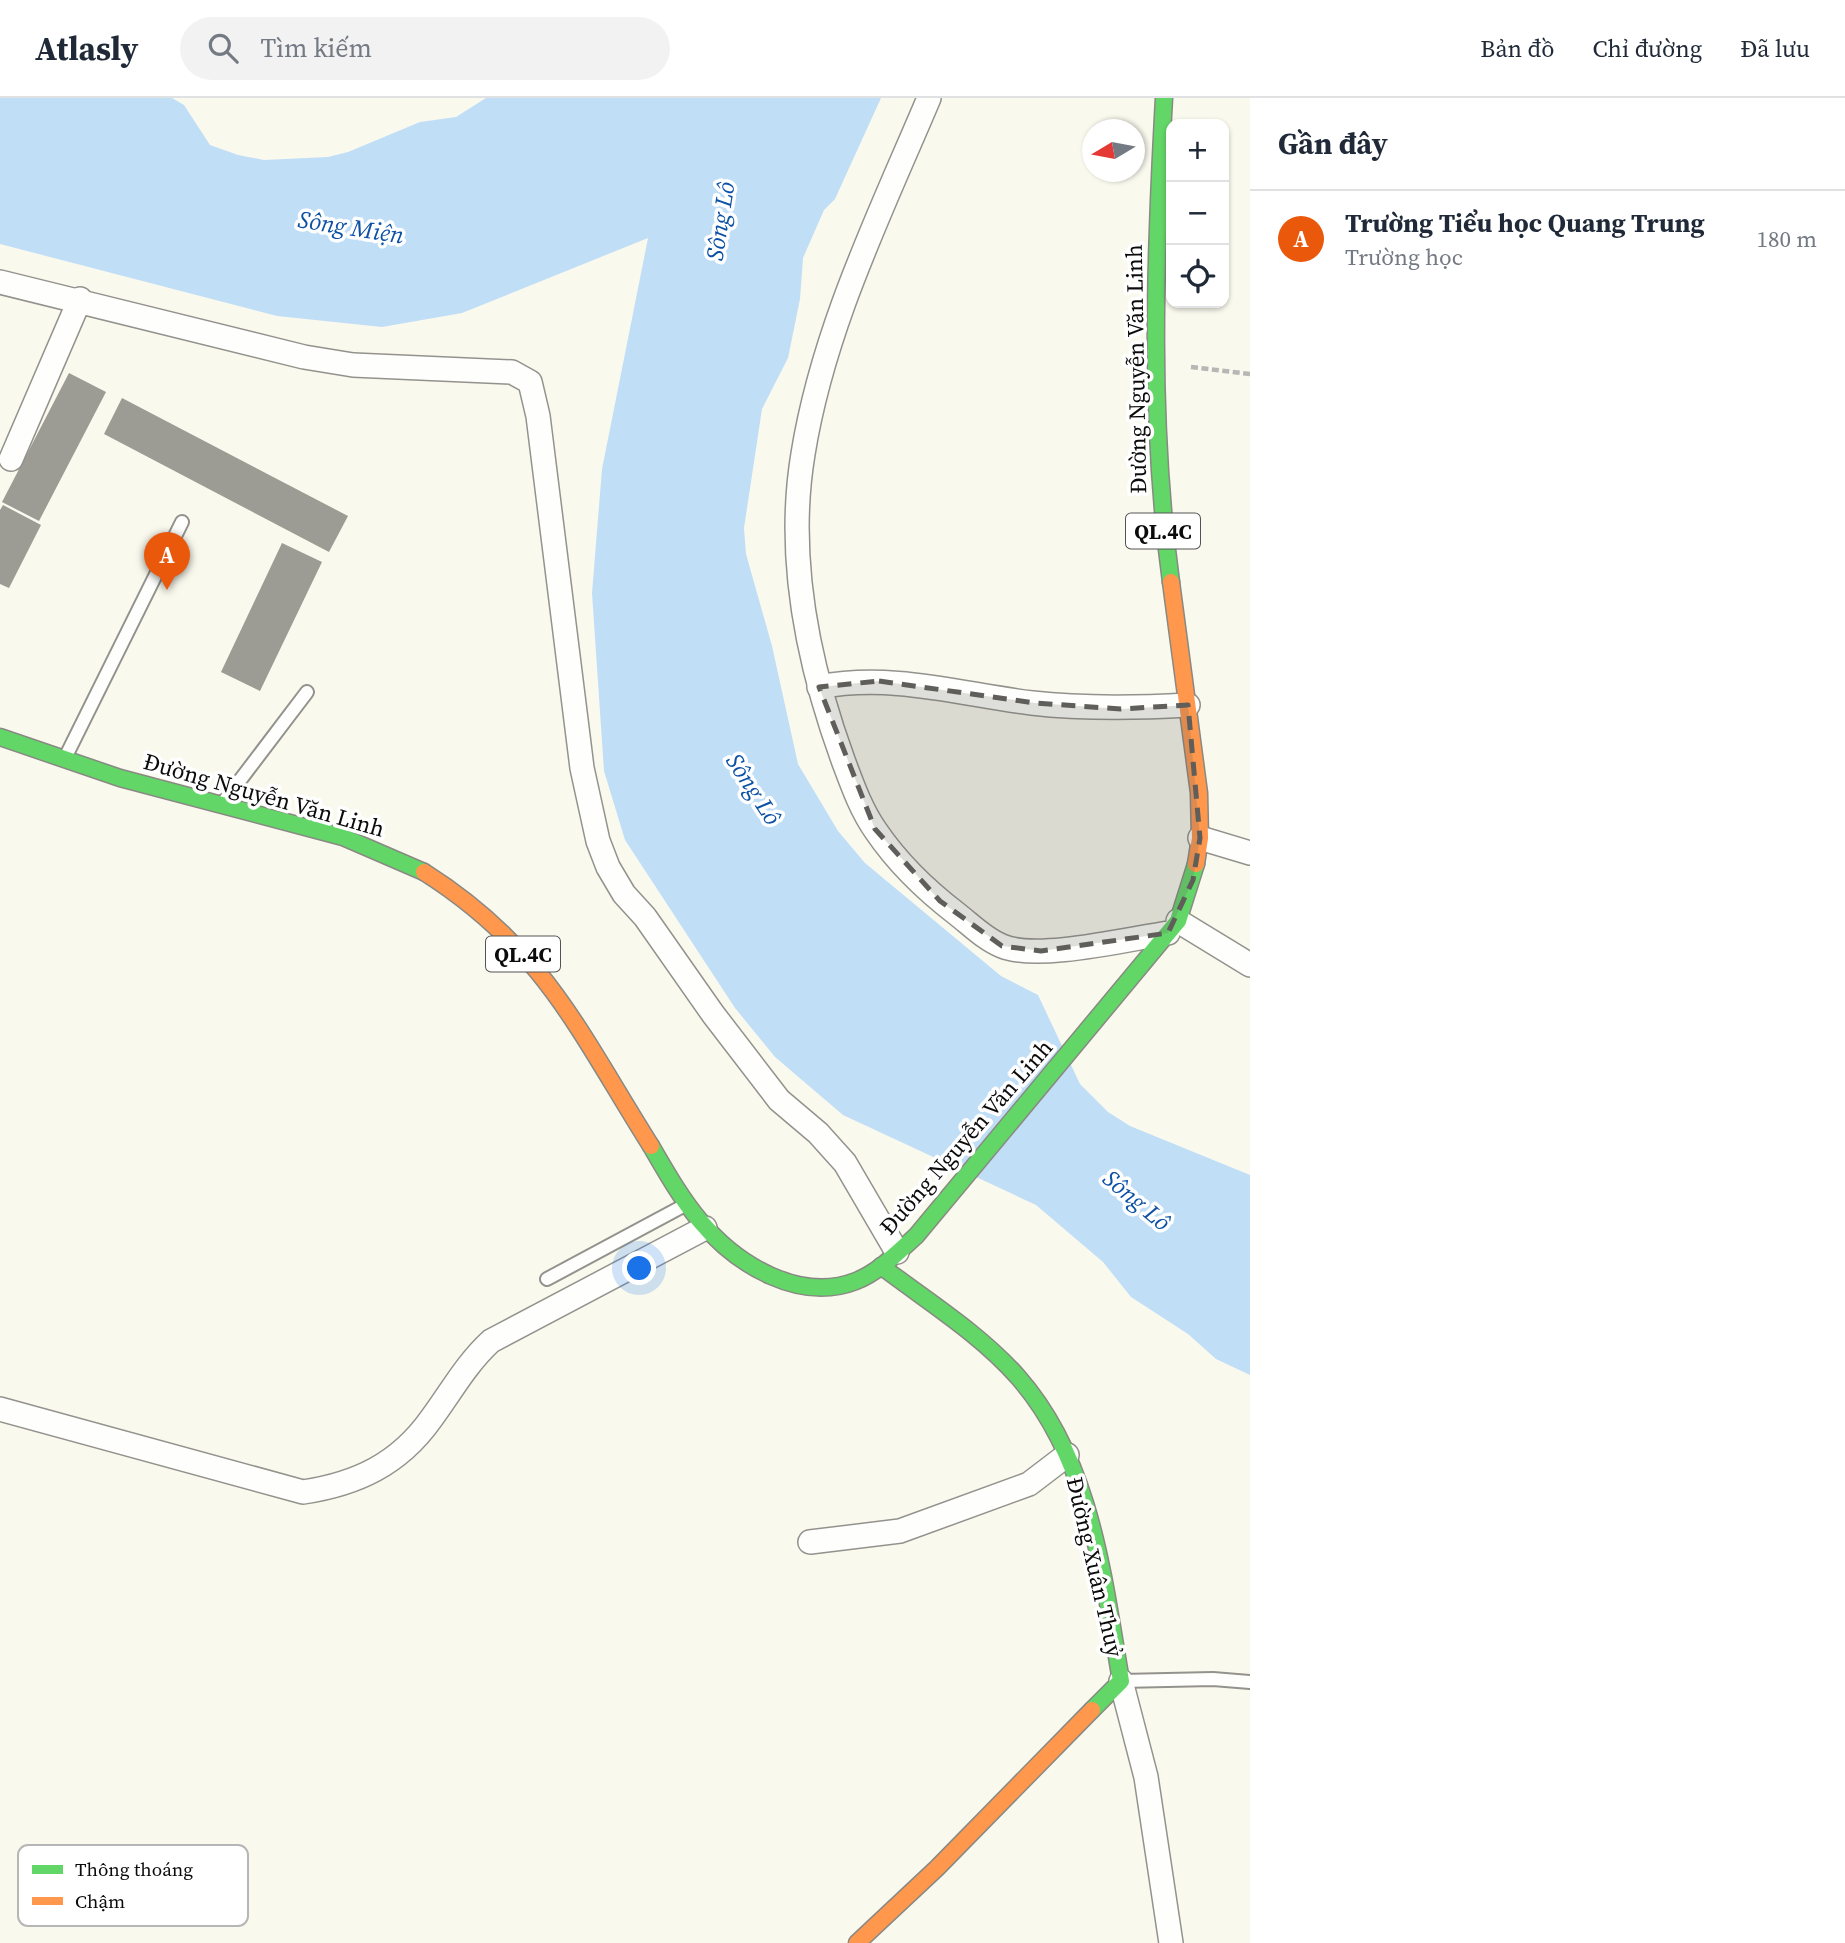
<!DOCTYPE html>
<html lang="vi">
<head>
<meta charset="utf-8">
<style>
  :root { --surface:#fff; --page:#f2f2f3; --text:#1f2937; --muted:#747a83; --line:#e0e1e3; --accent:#ea580c }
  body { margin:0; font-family:"Source Serif 4",serif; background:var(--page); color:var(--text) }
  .controls { position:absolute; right:21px; top:21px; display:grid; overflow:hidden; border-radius:14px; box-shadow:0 2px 5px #0004 }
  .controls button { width:63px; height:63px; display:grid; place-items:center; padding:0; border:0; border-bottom:2px solid var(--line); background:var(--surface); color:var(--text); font:35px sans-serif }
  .compass { position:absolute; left:1082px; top:21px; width:63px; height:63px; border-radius:50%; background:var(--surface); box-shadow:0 2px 5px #0004; rotate:260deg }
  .you { position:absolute; left:640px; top:1171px; width:24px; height:24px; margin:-18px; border:5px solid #fff; border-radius:50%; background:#1a73e8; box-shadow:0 0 0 10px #1a73e833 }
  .badge { display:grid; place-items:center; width:46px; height:46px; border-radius:50%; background:var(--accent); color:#fff; font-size:23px; font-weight:700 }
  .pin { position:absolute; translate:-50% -58px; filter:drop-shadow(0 2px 4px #0008) }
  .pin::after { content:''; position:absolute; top:37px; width:24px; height:21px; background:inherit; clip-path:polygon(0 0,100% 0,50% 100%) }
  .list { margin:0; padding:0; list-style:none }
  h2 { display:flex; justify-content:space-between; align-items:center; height:91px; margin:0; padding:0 28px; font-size:30px }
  h2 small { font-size:23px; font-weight:400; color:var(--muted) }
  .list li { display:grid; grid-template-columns:46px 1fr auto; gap:21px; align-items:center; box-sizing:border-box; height:98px; padding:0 28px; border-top:2px solid var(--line) }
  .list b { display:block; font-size:26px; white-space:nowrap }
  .list p { margin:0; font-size:23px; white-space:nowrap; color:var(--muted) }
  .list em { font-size:23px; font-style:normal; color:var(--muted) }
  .icon { flex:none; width:38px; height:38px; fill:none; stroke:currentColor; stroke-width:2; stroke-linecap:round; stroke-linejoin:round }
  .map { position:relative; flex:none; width:1250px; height:1845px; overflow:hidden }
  header { display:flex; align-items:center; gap:42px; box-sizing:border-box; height:98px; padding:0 35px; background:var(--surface); border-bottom:2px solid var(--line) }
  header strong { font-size:33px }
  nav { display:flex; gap:38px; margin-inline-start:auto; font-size:24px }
  .search { width:490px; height:63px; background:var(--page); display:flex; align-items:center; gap:18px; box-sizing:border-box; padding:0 24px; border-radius:38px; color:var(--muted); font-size:26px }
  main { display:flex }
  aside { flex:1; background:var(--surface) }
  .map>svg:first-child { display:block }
  .water { fill:#c1def7 }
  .building { fill:#9c9b94 }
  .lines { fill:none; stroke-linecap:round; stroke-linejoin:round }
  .lane-casing { stroke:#93928d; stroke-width:16 }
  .street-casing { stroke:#93928d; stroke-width:26 }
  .fast-casing { stroke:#898984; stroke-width:19 }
  .slow-casing { stroke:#898984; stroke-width:19 }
  .path { stroke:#b7b7b5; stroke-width:4.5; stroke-dasharray:7 3.5; stroke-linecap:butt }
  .lane { stroke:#fefefc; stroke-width:12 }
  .street { stroke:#fefefc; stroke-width:23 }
  .fast { stroke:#63d668; stroke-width:16 }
  .slow { stroke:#ff974d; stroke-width:16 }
  .marked { fill:#5f5e5a; fill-opacity:0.2; stroke:#5f5e5a; stroke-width:5; stroke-dasharray:14 9; stroke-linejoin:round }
  .labels { text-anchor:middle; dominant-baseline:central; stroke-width:7; stroke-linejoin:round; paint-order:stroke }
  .shield { fill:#fff; stroke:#545454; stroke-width:2 }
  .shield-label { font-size:21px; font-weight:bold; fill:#0b0b0b }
  .street-label { font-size:23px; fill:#0b0b0b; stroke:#fff }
  .water-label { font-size:24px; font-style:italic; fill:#0c51a5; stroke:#fff }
  .key { fill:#fff; stroke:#b6b6b6; stroke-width:2 }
  .key-label { font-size:19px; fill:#0b0b0b }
</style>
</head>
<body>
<header>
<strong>Atlasly</strong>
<div class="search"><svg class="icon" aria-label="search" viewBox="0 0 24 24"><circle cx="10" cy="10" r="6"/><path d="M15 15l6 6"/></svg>Tìm kiếm</div>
<nav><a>Bản đồ</a><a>Chỉ đường</a><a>Đã lưu</a></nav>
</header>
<main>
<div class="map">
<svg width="1250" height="1845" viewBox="0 0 1250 1845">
  <rect width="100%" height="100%" fill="#faf9ee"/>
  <path class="water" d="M0,0H172L184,7L210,47L238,57L264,62L328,59L348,54L420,24L456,19L486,0H881L835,101L824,112L803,160L800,201L788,260L762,311L744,430L746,456L772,548L798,666L838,733L865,765L1001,878L1038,897L1080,986L1108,1014L1130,1028L1250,1077V1277L1216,1261L1188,1236L1131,1199L1103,1164L1036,1107L843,1017L775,959L735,910L625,742L604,673L592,495L602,371L648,140L462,215L382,229L277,218L0,146Z"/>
  <g class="building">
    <path d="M69,275L106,294L39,423L2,404Z"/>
    <path d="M122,300L348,418L329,454L104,336Z"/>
    <path d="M3,407L41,427L9,490L0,486V412Z"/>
    <path d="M282,445L322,464L260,593L221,574Z"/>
  </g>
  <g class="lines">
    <defs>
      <g id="lane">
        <path d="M65,660L182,424"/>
        <path d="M225,702L307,594"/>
        <path d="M547,1181L685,1107"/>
        <path d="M1121,1583L1213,1581L1250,1584"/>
      </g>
      <g id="street">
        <path d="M929,0C880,116 823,231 803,356C786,458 808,566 843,662C852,686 861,712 876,733C897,764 927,793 957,816C971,827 986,842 1002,848C1037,863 1128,841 1168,835"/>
        <path d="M0,184L304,259L353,267L512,274L530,284L538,318L582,670L598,743L608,769L624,796L645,819L713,916L779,1002L818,1035L845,1065L897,1154"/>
        <path d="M11,361L80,201"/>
        <path d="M819,589C892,575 960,596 1032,605C1084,611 1135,610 1188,607"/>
        <path d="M1200,740L1250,755"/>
        <path d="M1178,823L1250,867"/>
        <path d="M0,1311L303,1394C357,1386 399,1366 431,1321C451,1294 466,1266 491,1243L705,1130"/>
        <path d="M810,1444L900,1433L1029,1386L1067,1357"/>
        <path d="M1121,1583L1146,1679L1171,1845"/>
      </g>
      <g id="fast">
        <path d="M1164,0C1155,161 1149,323 1171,484"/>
        <path d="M0,639L120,680L343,739L424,774"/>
        <path d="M651,1048C666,1074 682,1102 701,1124C737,1167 800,1205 856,1183C879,1174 898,1154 916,1138L1178,823L1196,766"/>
        <path d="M881,1168C927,1203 979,1235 1018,1279C1091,1362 1103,1478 1121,1583L1092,1612"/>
      </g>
      <g id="slow">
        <path d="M1171,484L1199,695L1200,740L1196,766"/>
        <path d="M424,774C544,850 579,934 651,1048"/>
        <path d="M857,1845L937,1770L1092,1612"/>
      </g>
    </defs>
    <use href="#lane" class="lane-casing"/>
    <use href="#street" class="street-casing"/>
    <use href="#fast" class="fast-casing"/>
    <use href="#slow" class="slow-casing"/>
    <path class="path" d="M1191,269L1250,276"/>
    <use href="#lane" class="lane"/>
    <use href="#street" class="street"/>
    <use href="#fast" class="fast"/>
    <use href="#slow" class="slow"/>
  </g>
  <path class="marked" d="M879,583L1035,605L1121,611L1188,607L1200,740L1193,782L1168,835L1041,853L1002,848L940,803L875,731L819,589Z"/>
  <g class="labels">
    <g class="shield">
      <rect x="1126" y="415.5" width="74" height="35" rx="5"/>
      <rect x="486" y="838.5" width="74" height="35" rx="5"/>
    </g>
    <g class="shield-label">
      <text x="1163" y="433">QL.4C</text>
      <text x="523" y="856">QL.4C</text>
    </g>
    <g class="street-label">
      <text transform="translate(1136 271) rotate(-91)">Đường Nguyễn Văn Linh</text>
      <text transform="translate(264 697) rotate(16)">Đường Nguyễn Văn Linh</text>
      <text transform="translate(966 1039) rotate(-49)">Đường Nguyễn Văn Linh</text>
      <text transform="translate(1095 1469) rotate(77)">Đường Xuân Thuỷ</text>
    </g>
    <g class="water-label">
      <text transform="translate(720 123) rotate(-81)">Sông Lô</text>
      <text transform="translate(351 129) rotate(9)">Sông Miện</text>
      <text transform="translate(754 691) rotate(57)">Sông Lô</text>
      <text transform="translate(1137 1102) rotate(40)">Sông Lô</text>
    </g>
  </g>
  <rect x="18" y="1747" width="230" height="81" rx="10" class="key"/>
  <rect x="32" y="1767" width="31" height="9" fill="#63d668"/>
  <rect x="32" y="1799" width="31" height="8" fill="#ff974d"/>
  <g class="key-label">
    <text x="75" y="1778">Thông thoáng</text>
    <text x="75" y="1810">Chậm</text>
  </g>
</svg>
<div class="controls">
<button>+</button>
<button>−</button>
<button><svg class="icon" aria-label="locate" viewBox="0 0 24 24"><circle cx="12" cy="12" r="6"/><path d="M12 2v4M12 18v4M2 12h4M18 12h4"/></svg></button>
</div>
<svg class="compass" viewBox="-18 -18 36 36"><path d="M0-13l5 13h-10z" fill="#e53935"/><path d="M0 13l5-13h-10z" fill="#747a83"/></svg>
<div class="you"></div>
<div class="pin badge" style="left:167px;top:492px">A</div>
</div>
<aside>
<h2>Gần đây<small></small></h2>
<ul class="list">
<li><span class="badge">A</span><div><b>Trường Tiểu học Quang Trung</b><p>Trường học</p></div><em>180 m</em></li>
</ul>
</aside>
</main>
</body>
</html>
